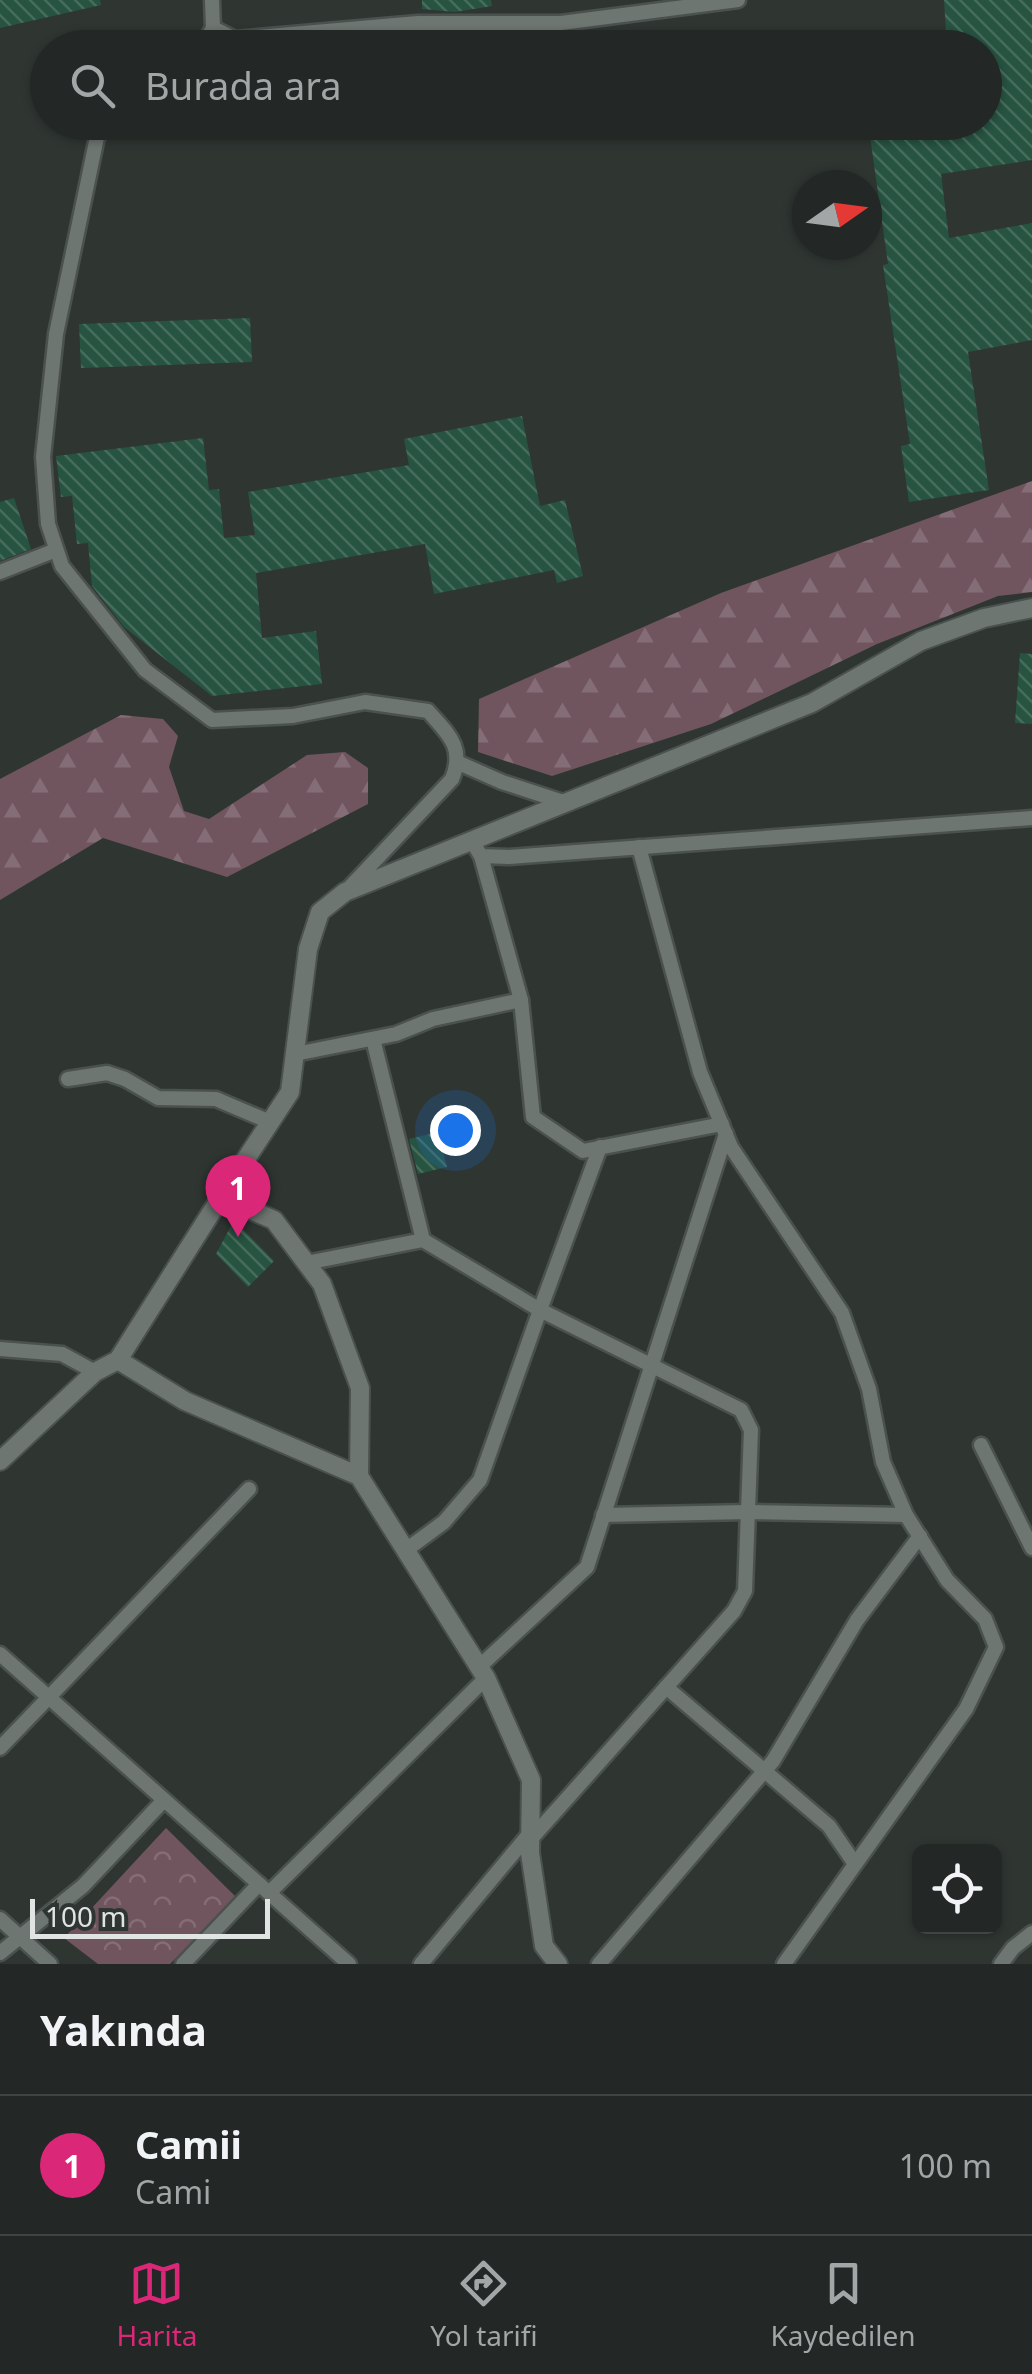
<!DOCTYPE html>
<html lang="tr">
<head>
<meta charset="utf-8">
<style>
  :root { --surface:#232826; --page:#2f3432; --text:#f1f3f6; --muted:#a3a6a7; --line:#404443; --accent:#db2777 }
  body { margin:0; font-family:"Noto Sans",sans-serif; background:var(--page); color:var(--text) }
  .controls { position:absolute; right:30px; bottom:30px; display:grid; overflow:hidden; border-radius:15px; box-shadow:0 2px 8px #0004 }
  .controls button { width:90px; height:90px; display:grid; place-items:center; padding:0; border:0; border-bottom:2px solid var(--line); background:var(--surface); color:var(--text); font:50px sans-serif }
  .compass { position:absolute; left:792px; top:170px; width:90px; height:90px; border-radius:50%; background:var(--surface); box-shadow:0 2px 8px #0004; rotate:76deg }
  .scale { position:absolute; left:30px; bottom:25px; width:240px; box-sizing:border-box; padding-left:10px; border:5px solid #e0e4e2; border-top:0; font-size:28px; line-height:35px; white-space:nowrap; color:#e0e4e2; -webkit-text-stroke:8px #2f3632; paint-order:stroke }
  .you { position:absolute; left:455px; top:1130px; width:35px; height:35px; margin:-25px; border:8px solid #fff; border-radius:50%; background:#1a73e8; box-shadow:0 0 0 15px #1a73e833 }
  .badge { display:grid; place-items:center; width:65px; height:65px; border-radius:50%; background:var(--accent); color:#fff; font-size:32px; font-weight:700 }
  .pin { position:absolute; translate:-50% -82px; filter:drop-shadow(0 2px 5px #0008) }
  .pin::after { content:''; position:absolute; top:52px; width:35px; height:30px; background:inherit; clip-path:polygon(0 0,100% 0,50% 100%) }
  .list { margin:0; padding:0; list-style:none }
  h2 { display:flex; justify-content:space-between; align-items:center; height:130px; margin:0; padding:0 40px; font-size:42px }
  h2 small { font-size:32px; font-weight:400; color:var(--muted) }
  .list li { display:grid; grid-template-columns:65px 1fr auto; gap:30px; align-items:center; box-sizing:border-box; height:140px; padding:0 40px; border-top:2px solid var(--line) }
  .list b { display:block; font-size:38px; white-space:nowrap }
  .list p { margin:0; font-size:32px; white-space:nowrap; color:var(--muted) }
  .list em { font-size:32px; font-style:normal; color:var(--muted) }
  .icon { flex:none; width:55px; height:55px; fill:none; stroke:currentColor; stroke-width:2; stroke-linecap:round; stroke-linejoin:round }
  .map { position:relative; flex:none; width:1032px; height:1964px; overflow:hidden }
  .search { position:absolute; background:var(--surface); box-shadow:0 2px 8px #0004; left:30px; right:30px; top:30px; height:110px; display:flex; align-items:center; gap:25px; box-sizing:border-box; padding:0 35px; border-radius:55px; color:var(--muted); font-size:38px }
  .sheet { height:270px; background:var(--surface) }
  nav { display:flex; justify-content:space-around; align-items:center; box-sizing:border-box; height:140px; border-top:2px solid var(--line); background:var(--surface); font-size:28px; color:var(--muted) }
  nav a { display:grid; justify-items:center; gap:5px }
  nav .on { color:var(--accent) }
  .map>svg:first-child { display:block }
  .forest { fill:url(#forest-firs) }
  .park { fill:url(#park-crowns) }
  .building { fill:url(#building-back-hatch) }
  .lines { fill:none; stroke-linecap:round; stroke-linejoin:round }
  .minor-casing { stroke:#4b514e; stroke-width:19 }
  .tertiary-casing { stroke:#4b514e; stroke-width:22 }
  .minor { stroke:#6e7672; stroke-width:14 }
  .tertiary { stroke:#6e7672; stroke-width:18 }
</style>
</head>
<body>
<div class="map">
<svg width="1032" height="1964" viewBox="0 0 1032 1964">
  <defs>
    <pattern id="forest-firs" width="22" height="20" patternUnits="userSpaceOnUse" patternTransform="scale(2.5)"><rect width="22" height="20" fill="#70555f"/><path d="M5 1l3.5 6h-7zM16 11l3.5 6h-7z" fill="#846d76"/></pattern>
    <pattern id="park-crowns" width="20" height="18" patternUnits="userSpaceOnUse" patternTransform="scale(2.5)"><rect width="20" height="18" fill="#70555f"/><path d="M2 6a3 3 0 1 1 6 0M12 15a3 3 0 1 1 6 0" fill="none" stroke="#846d76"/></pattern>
    <pattern id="building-back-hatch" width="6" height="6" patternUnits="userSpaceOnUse" patternTransform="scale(2.5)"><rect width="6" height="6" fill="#275341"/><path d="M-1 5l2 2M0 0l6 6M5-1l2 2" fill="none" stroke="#466c5c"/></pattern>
  </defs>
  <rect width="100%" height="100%" fill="#2f3632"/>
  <g class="forest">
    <path d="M1032,481V592L998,596L877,644L711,724L552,776L478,752L479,699L721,593Z"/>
    <path d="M121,715L163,719L178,736L169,767L184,811L209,819L307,755L345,752L368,768V804L227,877L103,838L0,900V779Z"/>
  </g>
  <path class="park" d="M166,1828L236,1897L170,1964H98L64,1938Z"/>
  <g class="building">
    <path d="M0,0H100L101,5L0,28Z"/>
    <path d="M422,0H491L492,6L455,12L422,9Z"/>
    <path d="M944,0H1032V160L941,174L949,238L1032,223V340L968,352L989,490L909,502L901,446L910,444L883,265L888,264L868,122H984V48H947Z"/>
    <path d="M250,318L252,362L81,368L79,324Z"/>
    <path d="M522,416L540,506L565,500L583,576L557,583L554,570L434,594L425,544L256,573L262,638L316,631L322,684L212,696L124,627L92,586L88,543L77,544L72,496L61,497L56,456L203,438L209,490L219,489L224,538L255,535L248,492L409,465L404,439Z"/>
    <path d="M14,498L31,549L0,561V502Z"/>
    <path d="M1020,653L1032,654V724L1015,723Z"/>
    <path d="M438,1132L447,1167L418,1174L409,1139Z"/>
    <path d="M234,1220L274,1261L248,1287L216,1254Z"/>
  </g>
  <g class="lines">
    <defs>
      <g id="minor">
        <path d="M213,28L235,39L418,23H561L738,0"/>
        <path d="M201,48L213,28L212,0"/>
        <path d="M110,122L97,137L56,334L43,457L48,524L62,566L145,670L212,720L293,716L365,702L428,711C448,734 465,747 452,779L350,887"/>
        <path d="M0,572L56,550"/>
        <path d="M459,763L502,782L566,803"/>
        <path d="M473,843L481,856L509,857L1032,818"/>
        <path d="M639,847L700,1072L731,1147L842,1313L869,1389L883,1462L906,1515L947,1580L985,1619L996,1647L966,1709L784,1964"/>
        <path d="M481,856L521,1000L533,1117L583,1151L722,1124"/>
        <path d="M373,1039L423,1240"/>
        <path d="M295,1054L396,1034L433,1019L521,1000"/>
        <path d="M68,1079L107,1073L125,1079L158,1098L216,1099L270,1122"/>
        <path d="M306,1263L423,1240L540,1310L480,1480L444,1522L406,1550"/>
        <path d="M0,1349L62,1354L95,1372"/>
        <path d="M981,1445L1032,1548"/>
        <path d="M603,1515L748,1512L906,1515"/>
        <path d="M0,1654L349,1964"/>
        <path d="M479,1667L587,1567L726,1134"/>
        <path d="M666,1687L829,1826L855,1864"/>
        <path d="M0,1748L249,1489"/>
        <path d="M530,1840L734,1611L745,1591L751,1430L741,1410L540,1310L600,1147"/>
        <path d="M269,1893L486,1678"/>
        <path d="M0,1919L50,1964"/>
        <path d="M0,1953L83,1886L164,1800"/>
        <path d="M183,1964L259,1884"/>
        <path d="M421,1964L530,1833"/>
        <path d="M599,1964L773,1761L857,1620L920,1536"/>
        <path d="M1001,1964L1013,1948L1032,1933"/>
      </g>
      <g id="tertiary">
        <path d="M118,1360L185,1401L359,1476"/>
        <path d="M0,1461L95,1372L118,1360L221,1197"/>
        <path d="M558,1964L544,1946L530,1853L531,1780L486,1678L359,1476L360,1388L322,1284L274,1220L221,1197L290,1092L308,949L320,912L345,892L812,703L921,641L984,618L1032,608"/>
      </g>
    </defs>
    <use href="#minor" class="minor-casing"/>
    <use href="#tertiary" class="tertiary-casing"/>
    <use href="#minor" class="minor"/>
    <use href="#tertiary" class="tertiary"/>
  </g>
</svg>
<div class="controls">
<button><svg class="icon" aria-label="locate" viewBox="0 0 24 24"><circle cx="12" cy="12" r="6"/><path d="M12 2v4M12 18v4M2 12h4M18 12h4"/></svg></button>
</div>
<svg class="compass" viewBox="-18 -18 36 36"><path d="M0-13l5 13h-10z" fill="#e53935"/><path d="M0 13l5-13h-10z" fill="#a3a6a7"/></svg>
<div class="scale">100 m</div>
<div class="you"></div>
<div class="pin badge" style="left:238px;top:1237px">1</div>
<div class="search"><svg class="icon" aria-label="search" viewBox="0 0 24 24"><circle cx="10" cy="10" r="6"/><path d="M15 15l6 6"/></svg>Burada ara</div>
</div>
<section class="sheet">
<h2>Yakında<small></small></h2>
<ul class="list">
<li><span class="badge">1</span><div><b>Camii</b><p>Cami</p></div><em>100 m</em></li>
</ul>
</section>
<nav>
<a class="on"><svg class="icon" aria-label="map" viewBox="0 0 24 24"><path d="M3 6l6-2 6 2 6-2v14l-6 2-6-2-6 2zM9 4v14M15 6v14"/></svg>Harita</a>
<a><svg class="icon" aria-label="directions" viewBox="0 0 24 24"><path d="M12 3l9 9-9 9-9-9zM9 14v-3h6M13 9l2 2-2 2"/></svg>Yol tarifi</a>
<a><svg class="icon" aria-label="saved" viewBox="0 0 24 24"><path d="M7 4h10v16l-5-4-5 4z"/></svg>Kaydedilen</a>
</nav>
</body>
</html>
